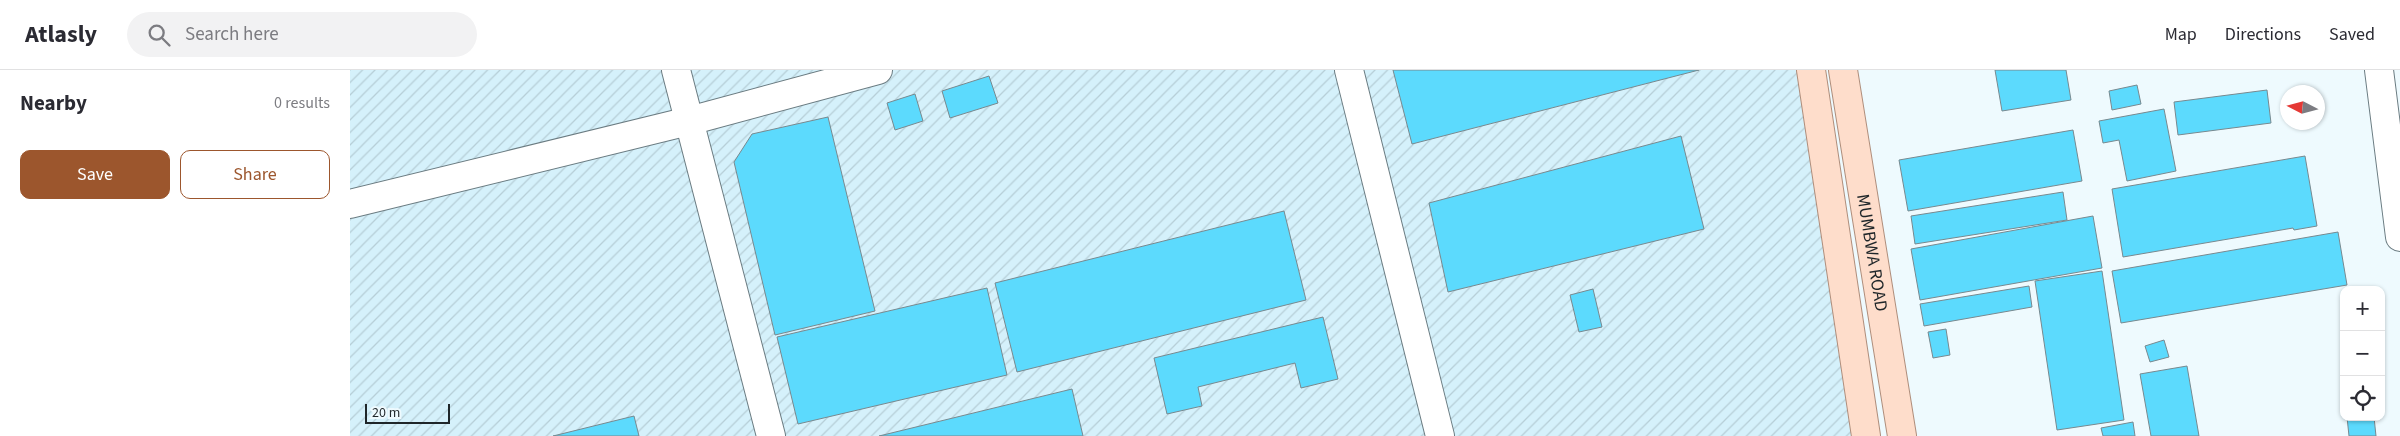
<!DOCTYPE html>
<html lang="en">
<head>
<meta charset="utf-8">
<style>
  :root { --surface:#fff; --page:#f2f2f3; --text:#2b2b33; --muted:#7c7c81; --line:#e1e1e2; --accent:#9c562d }
  body { margin:0; font-family:"Source Sans 3",sans-serif; background:var(--page); color:var(--text) }
  .controls { position:absolute; right:15px; bottom:15px; display:grid; overflow:hidden; border-radius:10px; box-shadow:0 1px 4px #0004 }
  .controls button { width:45px; height:45px; display:grid; place-items:center; padding:0; border:0; border-bottom:1px solid var(--line); background:var(--surface); color:var(--text); font:25px sans-serif }
  .compass { position:absolute; left:1930px; top:15px; width:45px; height:45px; border-radius:50%; background:var(--surface); box-shadow:0 1px 4px #0004; rotate:276deg }
  .scale { position:absolute; left:15px; bottom:12px; width:85px; box-sizing:border-box; padding-left:5px; border:2px solid #1f2629; border-top:0; font-size:14px; line-height:18px; white-space:nowrap; color:#1f2629; -webkit-text-stroke:4px #eefafe; paint-order:stroke }
  .list { margin:0; padding:0; list-style:none }
  h2 { display:flex; justify-content:space-between; align-items:center; height:65px; margin:0; padding:0 20px; font-size:21px }
  h2 small { font-size:16px; font-weight:400; color:var(--muted) }
  .actions { display:flex; gap:10px; padding:15px 20px }
  .actions a { flex:1; padding:11px 0; border:1px solid var(--accent); border-radius:10px; text-align:center; font-size:18px; color:var(--accent) }
  .actions .main { background:var(--accent); color:#fff }
  .icon { flex:none; width:28px; height:28px; fill:none; stroke:currentColor; stroke-width:2; stroke-linecap:round; stroke-linejoin:round }
  .map { position:relative; flex:none; width:2050px; height:366px; overflow:hidden }
  header { display:flex; align-items:center; gap:30px; box-sizing:border-box; height:70px; padding:0 25px; background:var(--surface); border-bottom:1px solid var(--line) }
  header strong { font-size:24px }
  nav { display:flex; gap:28px; margin-inline-start:auto; font-size:18px }
  .search { width:350px; height:45px; background:var(--page); display:flex; align-items:center; gap:12px; box-sizing:border-box; padding:0 18px; border-radius:28px; color:var(--muted); font-size:19px }
  main { display:flex }
  aside { flex:1; background:var(--surface) }
  .map>svg:first-child { display:block }
  .industrial { fill:url(#industrial-furrows) }
  .building { fill:#5cdafd; stroke:#78898f }
  .lines { fill:none; stroke-linecap:round; stroke-linejoin:round }
  .street-casing { stroke:#6b7c82; stroke-width:30 }
  .primary-casing { stroke:#af8e7c; stroke-width:30 }
  .street { stroke:#fff; stroke-width:28 }
  .primary { stroke:#feddcb; stroke-width:28 }
  .labels { text-anchor:middle; dominant-baseline:central; stroke-width:4.5; stroke-linejoin:round; paint-order:stroke }
  .street-label { font-size:18px; fill:#1f2629; stroke:#eefafe }
</style>
</head>
<body>
<header>
<strong>Atlasly</strong>
<div class="search"><svg class="icon" aria-label="search" viewBox="0 0 24 24"><circle cx="10" cy="10" r="6"/><path d="M15 15l6 6"/></svg>Search here</div>
<nav><a>Map</a><a>Directions</a><a>Saved</a></nav>
</header>
<main>
<aside>
<h2>Nearby<small>0 results</small></h2>
<ul class="list">
</ul>
<div class="actions"><a class="main">Save</a><a>Share</a></div>
</aside>
<div class="map">
<svg width="2050" height="366" viewBox="0 0 2050 366">
  <defs>
    <pattern id="industrial-furrows" width="10" height="10" patternUnits="userSpaceOnUse" patternTransform="scale(1.25)"><rect width="10" height="10" fill="#d5f1fb"/><path d="M-1 1l2-2M0 10L10 0M9 11l2-2" fill="none" stroke="#b6ced7"/></pattern>
  </defs>
  <rect width="100%" height="100%" fill="#eefafe"/>
  <path class="industrial" d="M0,0H1468L1530,366H0Z"/>
  <g class="building">
    <path d="M1043,0H1349L1062,74Z"/>
    <path d="M1645,0H1716L1721,30L1652,41Z"/>
    <path d="M639,6L648,33L600,48L592,21Z"/>
    <path d="M1787,15L1791,34L1762,40L1759,21Z"/>
    <path d="M1917,20L1921,53L1828,65L1824,32Z"/>
    <path d="M565,24L573,51L545,60L537,33Z"/>
    <path d="M1814,39L1826,101L1777,111L1769,70L1753,73L1749,51Z"/>
    <path d="M478,47L525,241L425,265L384,92L402,64Z"/>
    <path d="M1723,60L1732,111L1558,141L1549,90Z"/>
    <path d="M1331,66L1354,159L1098,222L1079,133Z"/>
    <path d="M1955,86L1967,156L1944,160L1943,158L1773,187L1762,119Z"/>
    <path d="M1713,122L1717,150L1565,174L1561,146Z"/>
    <path d="M934,141L956,230L667,302L645,213Z"/>
    <path d="M1743,146L1752,198L1570,230L1561,179Z"/>
    <path d="M1988,162L1997,215L1771,253L1762,201Z"/>
    <path d="M1752,201L1774,350L1707,360L1685,211Z"/>
    <path d="M1679,216L1682,237L1574,256L1570,234Z"/>
    <path d="M637,218L657,305L448,354L427,267Z"/>
    <path d="M1243,219L1252,257L1229,262L1220,225Z"/>
    <path d="M973,247L988,309L951,318L945,293L848,317L852,336L817,344L804,288Z"/>
    <path d="M1596,259L1600,285L1583,288L1578,262Z"/>
    <path d="M1814,270L1819,287L1800,292L1795,276Z"/>
    <path d="M1837,296L1849,366H1801L1790,304Z"/>
    <path d="M722,319L733,366H529Z"/>
    <path d="M284,346L289,366H203Z"/>
    <path d="M1997,347H2024L2026,366H1999Z"/>
    <path d="M1783,352L1785,366H1753L1751,358Z"/>
  </g>
  <g class="lines">
    <defs>
      <g id="street">
        <path d="M326,0L421,366"/>
        <path d="M999,0L1090,366"/>
        <path d="M2029,0L2050,167"/>
        <path d="M0,134L339,51L528,0"/>
      </g>
      <g id="primary">
        <path d="M1461,0L1516,366"/>
        <path id="s1" d="M1493,0L1552,366"/>
      </g>
    </defs>
    <use href="#street" class="street-casing"/>
    <use href="#primary" class="primary-casing"/>
    <use href="#street" class="street"/>
    <use href="#primary" class="primary"/>
  </g>
  <g class="labels">
    <g class="street-label">
      <text stroke="none"><textPath href="#s1" startOffset="185">MUMBWA ROAD</textPath></text>
    </g>
  </g>
</svg>
<div class="controls">
<button>+</button>
<button>−</button>
<button><svg class="icon" aria-label="locate" viewBox="0 0 24 24"><circle cx="12" cy="12" r="6"/><path d="M12 2v4M12 18v4M2 12h4M18 12h4"/></svg></button>
</div>
<svg class="compass" viewBox="-18 -18 36 36"><path d="M0-13l5 13h-10z" fill="#e53935"/><path d="M0 13l5-13h-10z" fill="#7c7c81"/></svg>
<div class="scale">20 m</div>
</div>
</main>
</body>
</html>
